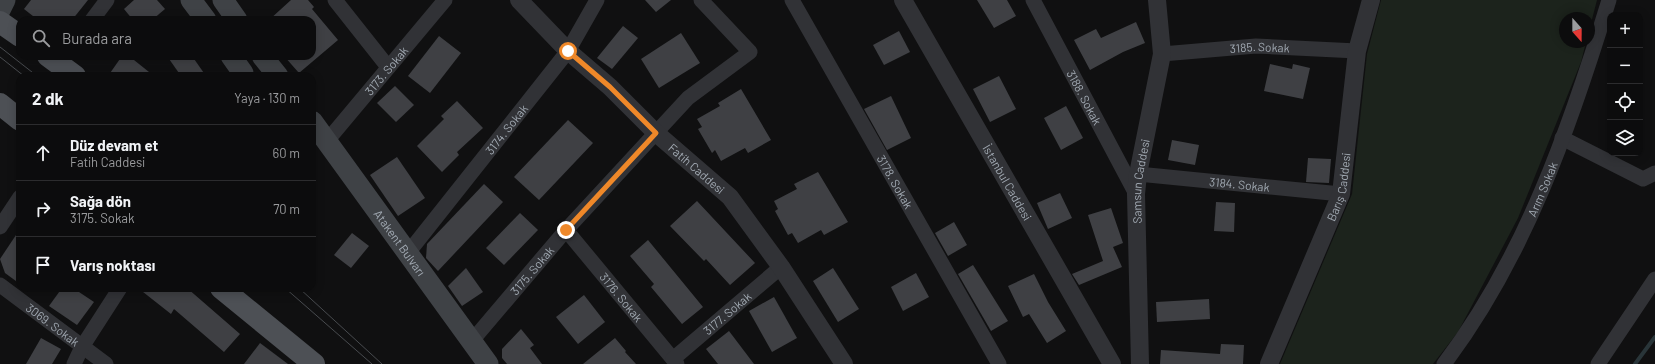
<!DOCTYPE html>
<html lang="tr">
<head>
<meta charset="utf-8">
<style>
  :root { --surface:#0c0c0d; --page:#151516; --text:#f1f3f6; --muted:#9a9b9d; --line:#2c2c2e }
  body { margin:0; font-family:Barlow,sans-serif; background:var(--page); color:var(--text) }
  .controls { position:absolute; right:12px; top:12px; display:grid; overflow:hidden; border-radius:8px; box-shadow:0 2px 10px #0003 }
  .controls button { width:36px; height:36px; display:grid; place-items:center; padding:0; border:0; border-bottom:1px solid var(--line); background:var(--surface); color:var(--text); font:20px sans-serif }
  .compass { position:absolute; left:1559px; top:12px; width:36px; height:36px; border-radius:50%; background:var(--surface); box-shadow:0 2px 10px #0003; rotate:159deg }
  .stop { position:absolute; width:12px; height:12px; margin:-9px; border:3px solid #ef8829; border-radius:50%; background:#fff }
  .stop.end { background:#ef8829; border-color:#fff; box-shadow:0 1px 4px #0008 }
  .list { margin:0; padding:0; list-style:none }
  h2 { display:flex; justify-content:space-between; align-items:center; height:52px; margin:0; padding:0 16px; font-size:17px }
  h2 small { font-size:13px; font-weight:400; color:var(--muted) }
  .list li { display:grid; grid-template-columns:26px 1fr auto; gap:12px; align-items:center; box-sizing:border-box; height:56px; padding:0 16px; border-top:1px solid var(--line) }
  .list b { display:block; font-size:15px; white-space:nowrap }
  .list p { margin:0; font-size:13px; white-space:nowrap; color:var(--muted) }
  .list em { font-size:13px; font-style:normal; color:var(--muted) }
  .icon { flex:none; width:22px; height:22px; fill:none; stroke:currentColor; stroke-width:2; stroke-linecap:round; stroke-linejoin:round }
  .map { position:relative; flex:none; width:1655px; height:364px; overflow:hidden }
  .search { position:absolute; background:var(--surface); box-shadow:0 2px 10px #0003; left:16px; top:16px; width:300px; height:44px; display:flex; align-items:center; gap:10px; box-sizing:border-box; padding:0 14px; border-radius:12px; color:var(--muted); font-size:15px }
  .panel { position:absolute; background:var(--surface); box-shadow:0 2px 10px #0003; left:16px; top:72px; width:300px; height:220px; border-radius:12px }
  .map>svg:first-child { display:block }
  .green { fill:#1c231c }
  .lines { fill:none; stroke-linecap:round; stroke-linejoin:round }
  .stream { stroke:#293539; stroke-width:4 }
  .building { fill:#3f4044 }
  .minor { stroke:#313236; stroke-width:15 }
  .tertiary { stroke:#313236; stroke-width:18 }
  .secondary { stroke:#3f4246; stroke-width:21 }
  .primary { stroke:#4d5055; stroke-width:22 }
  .tram { stroke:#484b4f; stroke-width:1 }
  .route { stroke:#ef8829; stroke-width:5 }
  .labels { text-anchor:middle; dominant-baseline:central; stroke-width:4; stroke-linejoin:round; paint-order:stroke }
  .street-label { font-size:12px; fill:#a1a9b2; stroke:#0b0b0c }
</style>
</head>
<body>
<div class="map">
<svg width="1655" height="364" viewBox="0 0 1655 364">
  <rect width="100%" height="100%" fill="#101011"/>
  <path class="green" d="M1381,0H1597L1589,31V18H1565V42H1586L1581,62L1518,218L1458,332L1433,364H1280L1352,194L1367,54Z"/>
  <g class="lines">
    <path class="stream" d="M1635,364L1655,337"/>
  </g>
  <g class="building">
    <path d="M31,0H88L72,20H38L24,9Z"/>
    <path d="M134,0H157L165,9L152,20H133L124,9Z"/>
    <path d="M291,0H308L314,7L312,9L338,40L299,73L284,56H312V20H269Z"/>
    <path d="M645,0H671L656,12Z"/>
    <path d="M977,0H1007L1016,16L994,28Z"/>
    <path d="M1136,22L1145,43L1123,52L1090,70L1074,40L1096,29L1101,38Z"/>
    <path d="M623,26L638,38L612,69L597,58Z"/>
    <path d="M899,31L910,52L884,65L873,45Z"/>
    <path d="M681,33L700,63L659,88L641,59Z"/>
    <path d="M439,36L461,53L430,93L408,76Z"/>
    <path d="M122,56H129L154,76H108Z"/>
    <path d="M167,56H192L206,76H181Z"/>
    <path d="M1270,64L1292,69L1293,64L1310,68L1303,99L1264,91Z"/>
    <path d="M999,76L1016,109L990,122L973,89Z"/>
    <path d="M395,86L414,105L396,122L377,103Z"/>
    <path d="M741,89L771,140L748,153L745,148L721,161L715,150L712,153L698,129L702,127L697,119L720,106L718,103Z"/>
    <path d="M891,96L911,138L887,150L864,109Z"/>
    <path d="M457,101L483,128L457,152L459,155L442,172L417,146L444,119L441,116Z"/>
    <path d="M1066,106L1083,138L1061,150L1044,118Z"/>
    <path d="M568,120L593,143L539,200L514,177Z"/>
    <path d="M1172,140L1199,145L1195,165L1168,160Z"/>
    <path d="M397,157L425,198L398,216L370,175Z"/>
    <path d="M1308,158L1331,159L1329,183L1306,182Z"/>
    <path d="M818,172L848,222L824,235L821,230L798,243L792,233L788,235L775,211L778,209L774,201L797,189L794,184Z"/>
    <path d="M484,184L503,202L438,271L426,258L427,244Z"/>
    <path d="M1060,193L1072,218L1048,229L1037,203Z"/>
    <path d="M697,201L755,263L730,285L706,259L704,261L670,226Z"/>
    <path d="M1216,202L1235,203L1234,232L1214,231Z"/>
    <path d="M1111,208L1123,243L1113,247L1122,267L1079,285L1072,274L1103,261L1088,215Z"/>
    <path d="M520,213L538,230L504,265L486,248Z"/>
    <path d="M954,222L967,245L948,256L935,233Z"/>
    <path d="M20,229V284L5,273L0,259Z"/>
    <path d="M352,233L369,246L351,268L334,255Z"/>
    <path d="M648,240L703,307L682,324L651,287L654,284L630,256Z"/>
    <path d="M973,265L1008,321L991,331L958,274Z"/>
    <path d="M466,268L483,292L462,306L448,286Z"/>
    <path d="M833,268L859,309L838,322L813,281Z"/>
    <path d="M916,273L929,297L903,311L891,287Z"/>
    <path d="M1034,274L1048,302L1066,331L1047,343L1029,314L1023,317L1008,286Z"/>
    <path d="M62,288H73L94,302L77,325L49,306Z"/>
    <path d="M138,288H187L240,334L224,352L174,309L171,314Z"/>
    <path d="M584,295L605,322L578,344L556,317Z"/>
    <path d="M774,297L797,338L772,352L749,311Z"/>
    <path d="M1209,299L1210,319L1157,322L1156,302Z"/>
    <path d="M521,329L534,345L530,348L542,364H507L502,358V349Z"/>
    <path d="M729,331L754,364H718L706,349Z"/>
    <path d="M41,338L61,349L52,364H26Z"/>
    <path d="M615,338L626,351L625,352L636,364H583Z"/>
    <path d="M260,343L288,364H244Z"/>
    <path d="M1221,344L1244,345L1243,364H1160L1161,350L1220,354Z"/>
  </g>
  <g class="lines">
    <g class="minor">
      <path d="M335,0L388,67"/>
      <path id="s1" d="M792,0L999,364"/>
      <path id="s2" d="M1033,0L1136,194"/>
      <path d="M92,20L107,0"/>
      <path id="s3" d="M1162,54L1256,46L1357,51"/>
      <path d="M1562,138L1643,179L1655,173"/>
      <path id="s4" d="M327,141L445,0"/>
      <path id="s5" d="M1138,174L1341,194"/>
      <path d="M0,227L20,197"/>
      <path id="s6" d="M566,230L677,364"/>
      <path id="s7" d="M408,253L568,51L597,0"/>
      <path id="s8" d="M0,285L106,364"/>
      <path id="s9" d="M471,342L566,230L688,98L750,52L701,0"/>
      <path id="s10" d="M673,359L781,267"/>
      <path d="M74,364L82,347L120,288"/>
      <path id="s11" d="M1444,364C1525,257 1570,127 1609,0"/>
      <path d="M1598,364L1655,279"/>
    </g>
    <g class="tertiary">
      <path id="s12" d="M519,0L568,51L610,87L656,133L730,197L781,267L844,364"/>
      <path id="s13" d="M903,0L1112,364"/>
      <path id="s14" d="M1140,364L1136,194L1138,174L1162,54L1157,0"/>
      <path id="s15" d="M1269,364L1341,194L1357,51L1371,0"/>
    </g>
    <g class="secondary">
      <path d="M191,0L206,20"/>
      <path d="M223,0L237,20"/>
      <path d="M0,10L5,0"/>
      <path d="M231,56L243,73"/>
      <path d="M262,56L278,76"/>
      <path id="s16" d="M312,121L488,364"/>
    </g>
    <g class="primary">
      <path d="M0,22L20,36"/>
      <path d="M48,56L75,76"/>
      <path d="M0,104L20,120"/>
      <path d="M221,288L314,364"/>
    </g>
    <g class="tram">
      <path d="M0,47L37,76"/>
      <path d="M0,57L24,76"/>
      <path d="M285,288L372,364"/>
      <path d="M299,288L382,364"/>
    </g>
  </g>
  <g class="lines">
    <path class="route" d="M566,230L656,133L610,87L568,51"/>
  </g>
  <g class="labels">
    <g class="street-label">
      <text stroke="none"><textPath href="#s3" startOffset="98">3185. Sokak</textPath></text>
      <text stroke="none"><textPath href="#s4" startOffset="92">3173. Sokak</textPath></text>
      <text stroke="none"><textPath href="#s2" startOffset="110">3188. Sokak</textPath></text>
      <text stroke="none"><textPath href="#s7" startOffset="158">3174. Sokak</textPath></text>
      <text stroke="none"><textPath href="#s12" startOffset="245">Fatih Caddesi</textPath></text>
      <text stroke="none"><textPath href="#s14" startOffset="183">Samsun Caddesi</textPath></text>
      <text stroke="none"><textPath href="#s1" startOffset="209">3178. Sokak</textPath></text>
      <text stroke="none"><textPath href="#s13" startOffset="210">İstanbul Caddesi</textPath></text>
      <text stroke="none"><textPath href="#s5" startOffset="102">3184. Sokak</textPath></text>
      <text stroke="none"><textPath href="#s15" startOffset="191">Barış Caddesi</textPath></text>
      <text stroke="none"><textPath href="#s11" startOffset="201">Arım Sokak</textPath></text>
      <text stroke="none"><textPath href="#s16" startOffset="150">Atakent Bulvarı</textPath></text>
      <text stroke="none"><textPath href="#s9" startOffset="94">3175. Sokak</textPath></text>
      <text stroke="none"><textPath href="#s6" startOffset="87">3176. Sokak</textPath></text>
      <text stroke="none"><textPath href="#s10" startOffset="71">3177. Sokak</textPath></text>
      <text stroke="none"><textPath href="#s8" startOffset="66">3069. Sokak</textPath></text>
    </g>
  </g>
</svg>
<div class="controls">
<button>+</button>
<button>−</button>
<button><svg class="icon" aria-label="locate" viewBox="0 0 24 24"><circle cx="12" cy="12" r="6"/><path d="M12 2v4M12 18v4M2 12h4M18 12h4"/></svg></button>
<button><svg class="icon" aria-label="layers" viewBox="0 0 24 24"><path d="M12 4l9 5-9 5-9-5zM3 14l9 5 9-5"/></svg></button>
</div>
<svg class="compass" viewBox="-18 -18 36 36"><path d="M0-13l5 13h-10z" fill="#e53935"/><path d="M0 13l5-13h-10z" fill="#9a9b9d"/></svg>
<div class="stop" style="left:568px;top:51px"></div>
<div class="stop end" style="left:566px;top:230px"></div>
<div class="search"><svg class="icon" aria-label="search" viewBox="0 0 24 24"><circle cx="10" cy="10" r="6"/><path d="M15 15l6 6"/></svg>Burada ara</div>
<section class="panel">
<h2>2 dk<small>Yaya · 130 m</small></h2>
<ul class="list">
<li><svg class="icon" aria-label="ahead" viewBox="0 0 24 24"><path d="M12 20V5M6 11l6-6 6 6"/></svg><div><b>Düz devam et</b><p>Fatih Caddesi</p></div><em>60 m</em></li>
<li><svg class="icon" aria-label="right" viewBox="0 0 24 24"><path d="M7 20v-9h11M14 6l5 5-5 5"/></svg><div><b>Sağa dön</b><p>3175. Sokak</p></div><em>70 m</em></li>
<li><svg class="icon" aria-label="arrive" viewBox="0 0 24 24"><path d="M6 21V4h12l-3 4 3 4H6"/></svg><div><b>Varış noktası</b></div></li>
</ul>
</section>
</div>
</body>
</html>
